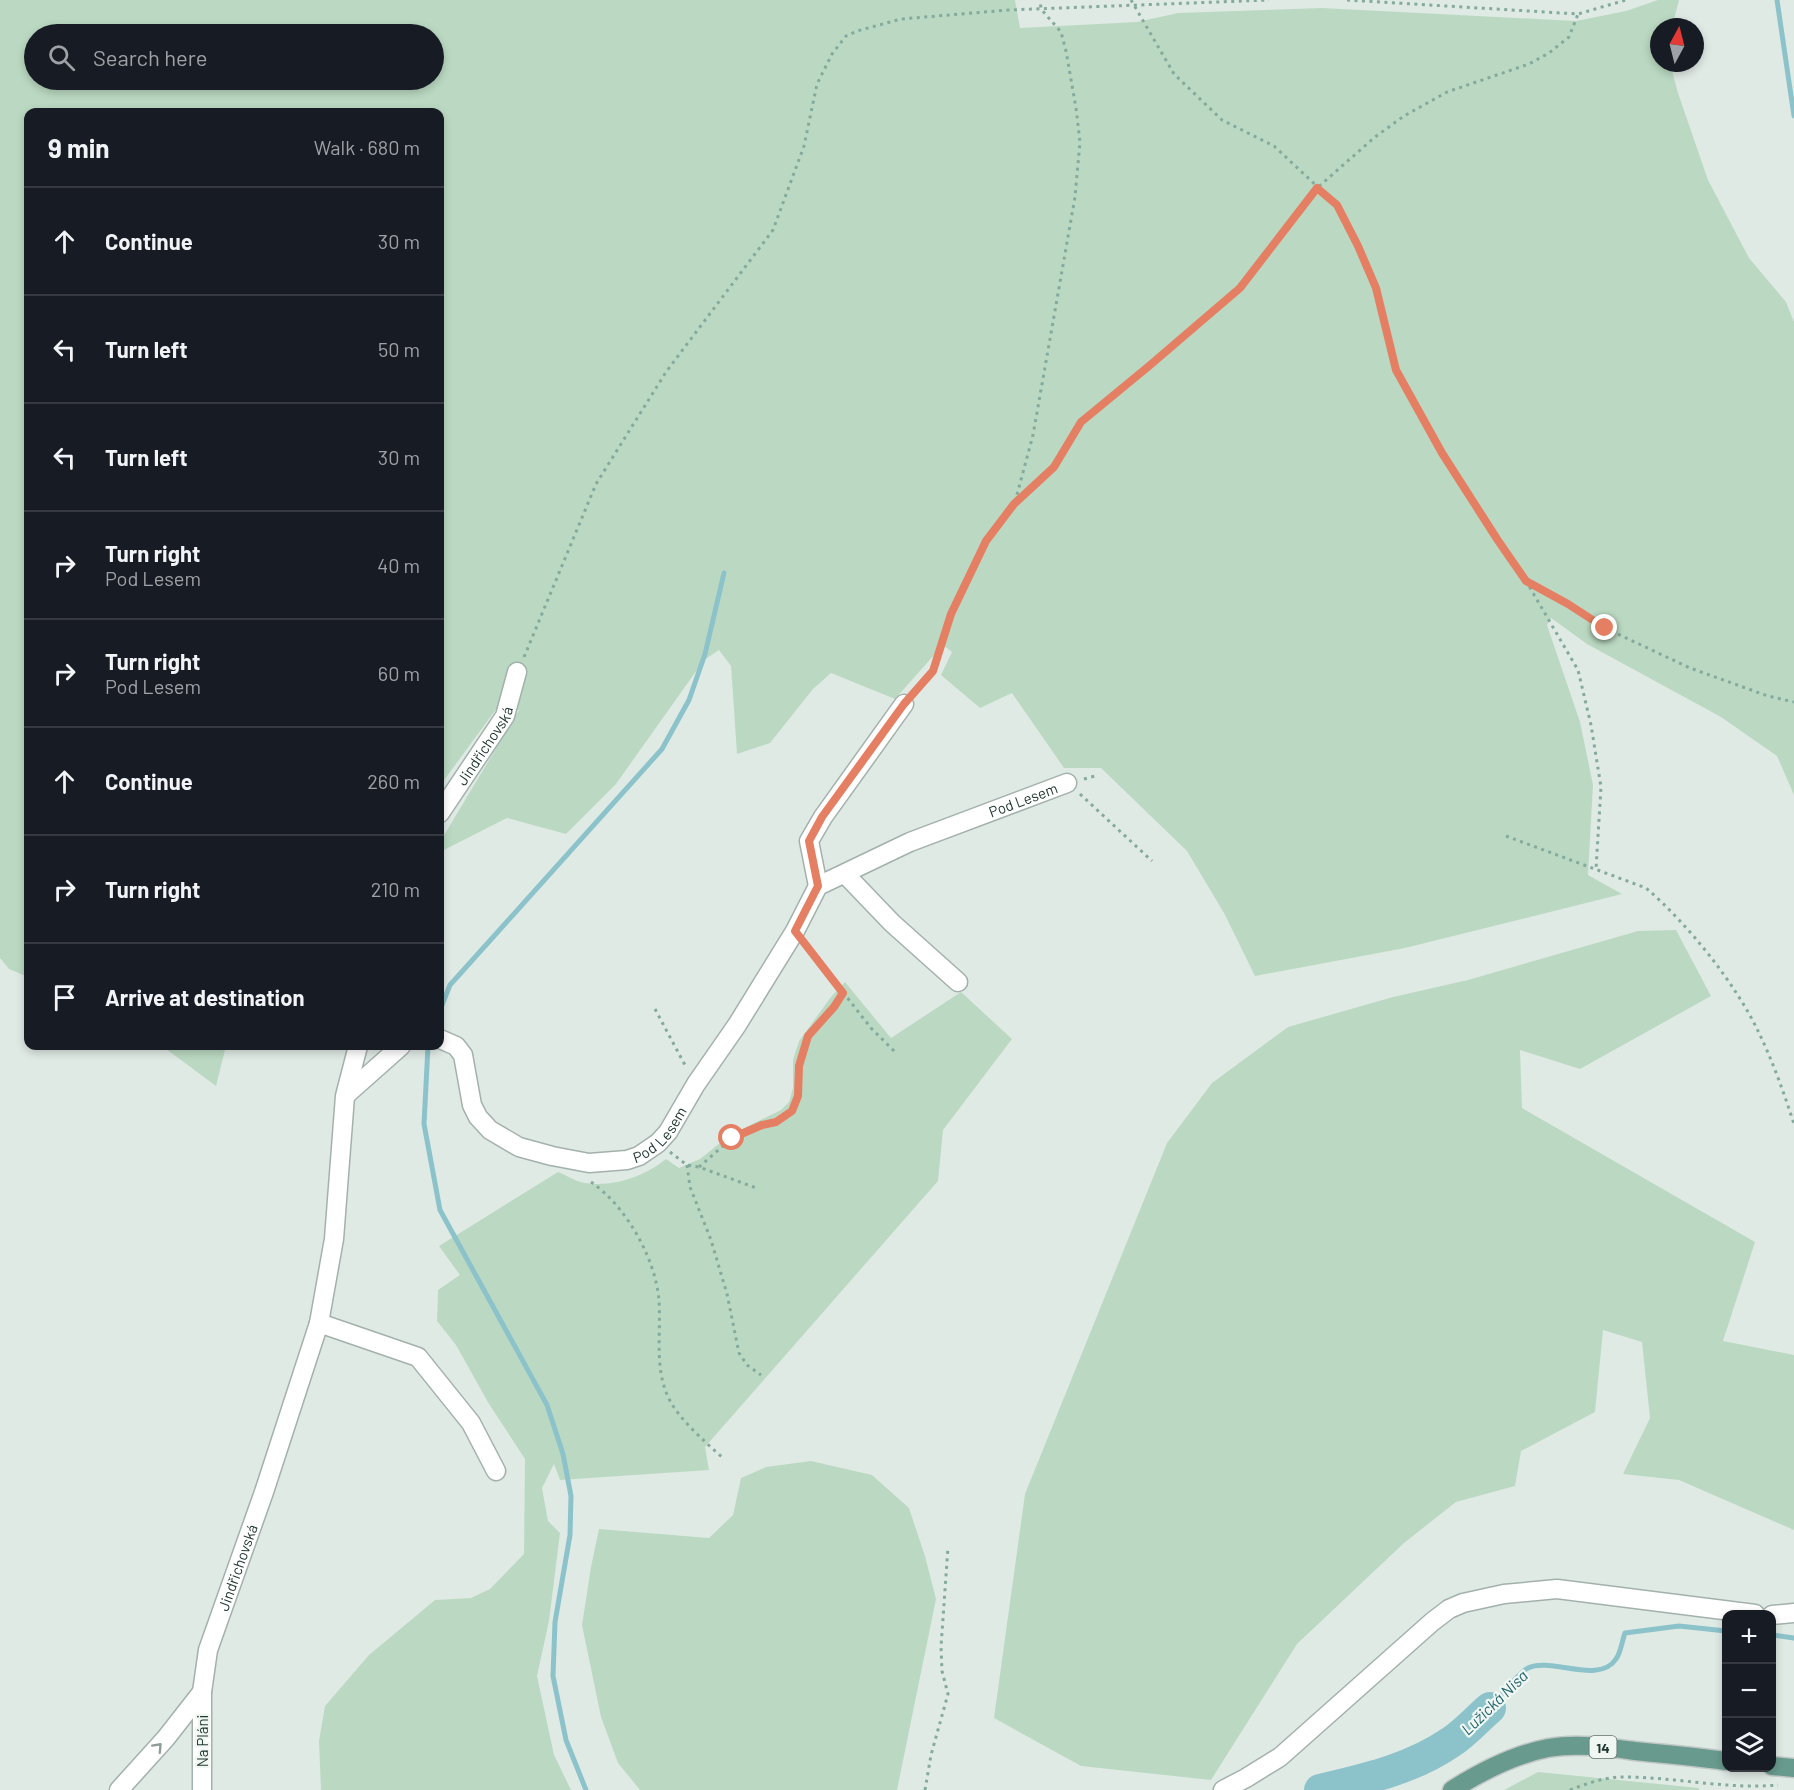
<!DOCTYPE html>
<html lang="en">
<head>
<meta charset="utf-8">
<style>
  :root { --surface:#171b24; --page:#20242c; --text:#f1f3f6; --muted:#9ea1a6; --line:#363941 }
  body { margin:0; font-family:Barlow,sans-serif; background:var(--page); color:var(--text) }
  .controls { position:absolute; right:18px; bottom:18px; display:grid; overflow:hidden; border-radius:12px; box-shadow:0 3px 9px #0003 }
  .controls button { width:54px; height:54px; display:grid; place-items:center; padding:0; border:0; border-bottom:2px solid var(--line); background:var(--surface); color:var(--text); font:30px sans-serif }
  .compass { position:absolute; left:1650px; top:18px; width:54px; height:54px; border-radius:50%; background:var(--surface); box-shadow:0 3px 9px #0003; rotate:7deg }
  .stop { position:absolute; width:18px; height:18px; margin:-14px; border:4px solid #e57f63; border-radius:50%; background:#fff }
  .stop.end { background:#e57f63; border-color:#fff; box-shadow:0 2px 6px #0008 }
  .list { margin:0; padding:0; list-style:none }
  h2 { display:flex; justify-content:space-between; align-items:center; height:78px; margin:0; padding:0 24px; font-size:26px }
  h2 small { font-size:20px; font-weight:400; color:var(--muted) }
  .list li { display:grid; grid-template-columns:39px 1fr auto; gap:18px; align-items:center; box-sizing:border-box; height:108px; padding:0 24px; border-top:2px solid var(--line) }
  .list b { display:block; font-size:22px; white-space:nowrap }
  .list p { margin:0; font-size:20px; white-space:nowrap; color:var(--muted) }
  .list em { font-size:20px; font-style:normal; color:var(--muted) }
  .icon { flex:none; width:33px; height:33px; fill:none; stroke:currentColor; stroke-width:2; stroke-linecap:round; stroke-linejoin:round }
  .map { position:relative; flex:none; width:1794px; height:1790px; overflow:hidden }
  .search { position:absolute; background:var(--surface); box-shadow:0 3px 9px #0003; left:24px; top:24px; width:420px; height:66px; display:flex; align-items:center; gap:15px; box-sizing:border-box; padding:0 21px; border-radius:33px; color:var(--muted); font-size:22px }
  .panel { position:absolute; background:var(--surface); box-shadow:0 3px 9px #0003; left:24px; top:108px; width:420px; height:942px; border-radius:12px }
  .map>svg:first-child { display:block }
  .green { fill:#bbd9c2; fill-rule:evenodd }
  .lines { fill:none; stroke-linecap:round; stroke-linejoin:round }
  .stream { stroke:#8cc3ca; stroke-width:5 }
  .river { stroke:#8cc3ca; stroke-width:32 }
  .street-casing { stroke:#a3b1ac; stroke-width:21 }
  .primary-casing { stroke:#c1c7c6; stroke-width:21 }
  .path { stroke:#83aa9d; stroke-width:3; stroke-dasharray:3 4.5; stroke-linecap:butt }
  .street { stroke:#fff; stroke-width:18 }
  .primary { stroke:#689b8d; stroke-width:18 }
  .oneway { stroke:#909c98 }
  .route { stroke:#e57f63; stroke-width:8 }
  .labels { text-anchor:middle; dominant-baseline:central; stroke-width:4.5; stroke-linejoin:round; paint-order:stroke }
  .shield { fill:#f0f7f3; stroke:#60716c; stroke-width:1.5 }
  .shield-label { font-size:14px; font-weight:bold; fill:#223832 }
  .street-label { font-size:15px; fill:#223832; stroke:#f0f7f3 }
  .water-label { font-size:16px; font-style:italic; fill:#22646e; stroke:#f0f7f3 }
</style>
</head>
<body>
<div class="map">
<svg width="1794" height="1790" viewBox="0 0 1794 1790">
  <rect width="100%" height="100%" fill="#e0eae5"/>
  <g class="green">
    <path d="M0,0H1015L1020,28L1137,22L1178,13L1322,8L1576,21L1626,11L1658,0H1679L1672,27H1659V63H1670L1678,93L1708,180L1749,258L1786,302L1794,322V795L1777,756L1721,717L1587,644L1551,618L1547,625L1580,722L1593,785L1588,875L1622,894L1405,948L1255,976L1224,913L1187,851L1101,768H1064L1012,693L980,708L941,675L952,652L943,645L895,699L831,673L813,689L770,743L737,754L731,666L719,650L704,660L616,784L566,834L507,818L440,852V842L519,710L497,708L442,783L440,780V112H28V977L9,969L0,958ZM34,34H434V80H34Z"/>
    <path d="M1676,930L1711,996L1580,1069L1520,1050L1522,1108L1755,1242L1723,1341L1794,1355V1530L1679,1480L1623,1474L1650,1418L1642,1342L1603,1330L1595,1412L1521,1451L1515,1486L1456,1502L1404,1543L1297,1644L1211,1780L1081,1766L994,1718L1025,1494L1167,1143L1212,1083L1288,1027L1393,997L1468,980L1638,931Z"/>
    <path d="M845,982L891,1038L961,992L1012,1039L943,1130L938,1181L705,1447L709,1470L560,1480L554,1464L542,1488L548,1521L560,1533L549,1621L537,1676L554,1755L571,1790H321L319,1741L325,1706L369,1655L435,1600L471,1598L490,1589L524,1554L525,1459L489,1404L456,1345L437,1321L438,1290L460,1275L439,1246L558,1172C566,1175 576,1182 585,1183C613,1187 644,1177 666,1159L679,1168L700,1159L730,1135L781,1110L789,1102L793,1088V1060L799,1041L831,997Z"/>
    <path d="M162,1046H226L216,1086Z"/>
    <path d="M811,1461L872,1475L909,1508L925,1556L936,1599L897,1790H640L618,1763L601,1717L582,1625L591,1567L599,1529L709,1538L733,1515L741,1478L766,1467Z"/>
    <path d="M1538,1772L1699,1788V1790H1504Z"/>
  </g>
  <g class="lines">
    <g class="stream">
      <path d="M1777,0L1794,116"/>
      <path d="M440,1010L450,985L662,749L689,700L705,654L724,573"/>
      <path d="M428,1046L424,1124L440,1210L547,1405L563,1454L571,1496L570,1535L555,1622L553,1676L566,1740L586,1790"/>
      <path d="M1772,1635L1794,1638"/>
      <path d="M1490,1708C1498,1699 1519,1672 1528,1668C1551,1657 1599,1685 1616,1659C1621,1652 1622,1641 1625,1633L1679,1626L1726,1631"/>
    </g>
    <path class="river" d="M1320,1790C1366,1779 1412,1769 1451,1742C1465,1733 1477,1719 1490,1708"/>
    <defs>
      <g id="street">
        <path id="s1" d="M440,813L505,716L517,672"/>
        <path d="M846,875L892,923L958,982"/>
        <path d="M818,886L809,841L823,817L904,704"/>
        <path id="s2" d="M440,1039L456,1046L463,1055L472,1105L478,1117L490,1130L519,1147L552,1156L589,1163L627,1160L639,1156L658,1143L668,1132L696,1084L737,1025L795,931L818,886L910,842L1067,783"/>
        <path d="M347,1094L401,1046"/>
        <path d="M319,1323L418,1357L471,1423L496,1471"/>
        <path d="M1772,1615L1794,1613"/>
        <path d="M119,1790L166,1738L202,1692"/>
        <path id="s3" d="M202,1790V1692L208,1650L264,1492L319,1323L334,1239L345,1096L358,1046"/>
        <path d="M1223,1790L1246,1778L1280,1757L1432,1622L1449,1609L1463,1603L1504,1594L1557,1589L1755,1614"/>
      </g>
      <g id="primary">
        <path d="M1772,1766L1794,1768"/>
        <path d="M1452,1790C1482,1771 1513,1755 1548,1748C1576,1743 1607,1747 1635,1751C1666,1754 1696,1757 1726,1761"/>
      </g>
    </defs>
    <use href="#street" class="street-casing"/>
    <use href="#primary" class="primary-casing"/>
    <g class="path">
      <path d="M1131,0L1174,74L1222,120L1274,146L1337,205L1376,288L1396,371L1442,453L1526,581L1578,670L1591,725L1601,787L1596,869"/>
      <path d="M1347,0L1578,14L1626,0"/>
      <path d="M1015,502L1033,435L1050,339L1075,197L1080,142L1076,108L1066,51L1061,32L1041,9L1040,0"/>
      <path d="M1527,582L1567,604L1605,628L1690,668L1768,696L1794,702"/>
      <path d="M524,657L596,484L666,372L773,230L804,146L817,84L832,54L846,36L857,31L901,19L1008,10L1269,0"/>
      <path d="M914,693L933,671L951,614L986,541L1014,504L1054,467L1081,422L1150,366L1240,288L1317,188L1375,137L1404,116L1447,92L1529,64L1549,53L1569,37L1578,14"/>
      <path d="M1084,779L1095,776"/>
      <path d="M1080,794L1152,861"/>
      <path d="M1506,836L1646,888C1687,923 1736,984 1759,1033C1773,1062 1784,1093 1794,1124"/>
      <path d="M806,945L871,1028L897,1054"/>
      <path d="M655,1009L686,1067"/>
      <path d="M670,1152L687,1165L699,1167L759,1189"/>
      <path d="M687,1165L690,1187L711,1240L727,1294L739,1353L747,1365L761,1375"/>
      <path d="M699,1167L732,1138L762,1125L776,1122L792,1111L798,1096L799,1066L808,1036L834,1007L843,993"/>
      <path d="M591,1182C626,1206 656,1259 659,1301C661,1332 655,1363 666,1392C674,1415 704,1441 722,1457"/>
      <path d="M925,1790L931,1755L948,1694L942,1671L941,1647L948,1547"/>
      <path d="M1570,1790C1585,1784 1603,1778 1619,1777C1670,1776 1728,1790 1778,1785"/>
    </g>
    <use href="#street" class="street"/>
    <use href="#primary" class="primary"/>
  </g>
  <defs><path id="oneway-chevron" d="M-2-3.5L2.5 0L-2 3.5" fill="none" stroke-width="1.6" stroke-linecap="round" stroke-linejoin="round" transform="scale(1.5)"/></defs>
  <use class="oneway" href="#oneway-chevron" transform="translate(158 1747) rotate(-47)"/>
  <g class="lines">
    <path class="route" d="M732,1138L762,1125L776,1122L792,1111L798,1096L799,1066L808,1036L834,1007L843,993L795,931L818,886L809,841L822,817L904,704L933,671L951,614L986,541L1014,504L1054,467L1081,422L1149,366L1240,288L1317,188L1337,205L1358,246L1376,288L1396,370L1442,453L1497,539L1526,581L1568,604L1605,628"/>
  </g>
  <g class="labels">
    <rect class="shield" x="1589.5" y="1736" width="27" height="22" rx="4.5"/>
    <g class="shield-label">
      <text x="1603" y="1747">14</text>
    </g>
    <g class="street-label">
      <text stroke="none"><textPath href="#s1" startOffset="81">Jindřichovská</textPath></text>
      <text stroke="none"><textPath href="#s2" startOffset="816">Pod Lesem</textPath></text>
      <text stroke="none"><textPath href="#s2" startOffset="297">Pod Lesem</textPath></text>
      <text stroke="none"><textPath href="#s3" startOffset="228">Jindřichovská</textPath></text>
      <text transform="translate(202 1741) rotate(-90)">Na Pláni</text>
    </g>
    <g class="water-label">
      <text transform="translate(1494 1702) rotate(-44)">Lužická Nisa</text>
    </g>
  </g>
</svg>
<div class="controls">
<button>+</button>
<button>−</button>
<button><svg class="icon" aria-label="layers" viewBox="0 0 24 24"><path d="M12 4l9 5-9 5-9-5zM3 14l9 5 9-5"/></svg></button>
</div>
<svg class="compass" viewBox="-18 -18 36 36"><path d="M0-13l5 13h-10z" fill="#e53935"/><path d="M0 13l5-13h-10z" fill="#9ea1a6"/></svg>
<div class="stop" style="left:732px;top:1138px"></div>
<div class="stop end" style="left:1605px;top:628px"></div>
<div class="search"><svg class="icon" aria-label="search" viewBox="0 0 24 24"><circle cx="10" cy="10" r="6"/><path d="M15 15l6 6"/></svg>Search here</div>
<section class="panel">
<h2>9 min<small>Walk · 680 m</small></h2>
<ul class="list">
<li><svg class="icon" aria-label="ahead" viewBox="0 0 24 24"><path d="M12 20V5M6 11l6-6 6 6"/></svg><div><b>Continue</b></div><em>30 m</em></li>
<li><svg class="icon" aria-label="left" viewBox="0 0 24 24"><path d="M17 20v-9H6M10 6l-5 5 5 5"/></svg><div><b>Turn left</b></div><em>50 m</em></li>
<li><svg class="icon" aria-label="left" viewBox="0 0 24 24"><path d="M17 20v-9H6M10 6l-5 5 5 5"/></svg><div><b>Turn left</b></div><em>30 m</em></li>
<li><svg class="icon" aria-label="right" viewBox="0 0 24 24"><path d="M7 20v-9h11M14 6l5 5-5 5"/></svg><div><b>Turn right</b><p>Pod Lesem</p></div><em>40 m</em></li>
<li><svg class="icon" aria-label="right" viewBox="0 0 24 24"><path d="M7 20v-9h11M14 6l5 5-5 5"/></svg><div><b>Turn right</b><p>Pod Lesem</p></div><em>60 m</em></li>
<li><svg class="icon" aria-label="ahead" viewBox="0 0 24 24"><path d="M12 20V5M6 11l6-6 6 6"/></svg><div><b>Continue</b></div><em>260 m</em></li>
<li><svg class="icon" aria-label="right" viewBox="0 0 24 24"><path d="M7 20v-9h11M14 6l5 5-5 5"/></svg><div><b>Turn right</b></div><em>210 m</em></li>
<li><svg class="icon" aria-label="arrive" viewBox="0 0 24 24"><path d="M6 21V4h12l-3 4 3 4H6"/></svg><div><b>Arrive at destination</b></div></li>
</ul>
</section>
</div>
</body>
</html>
